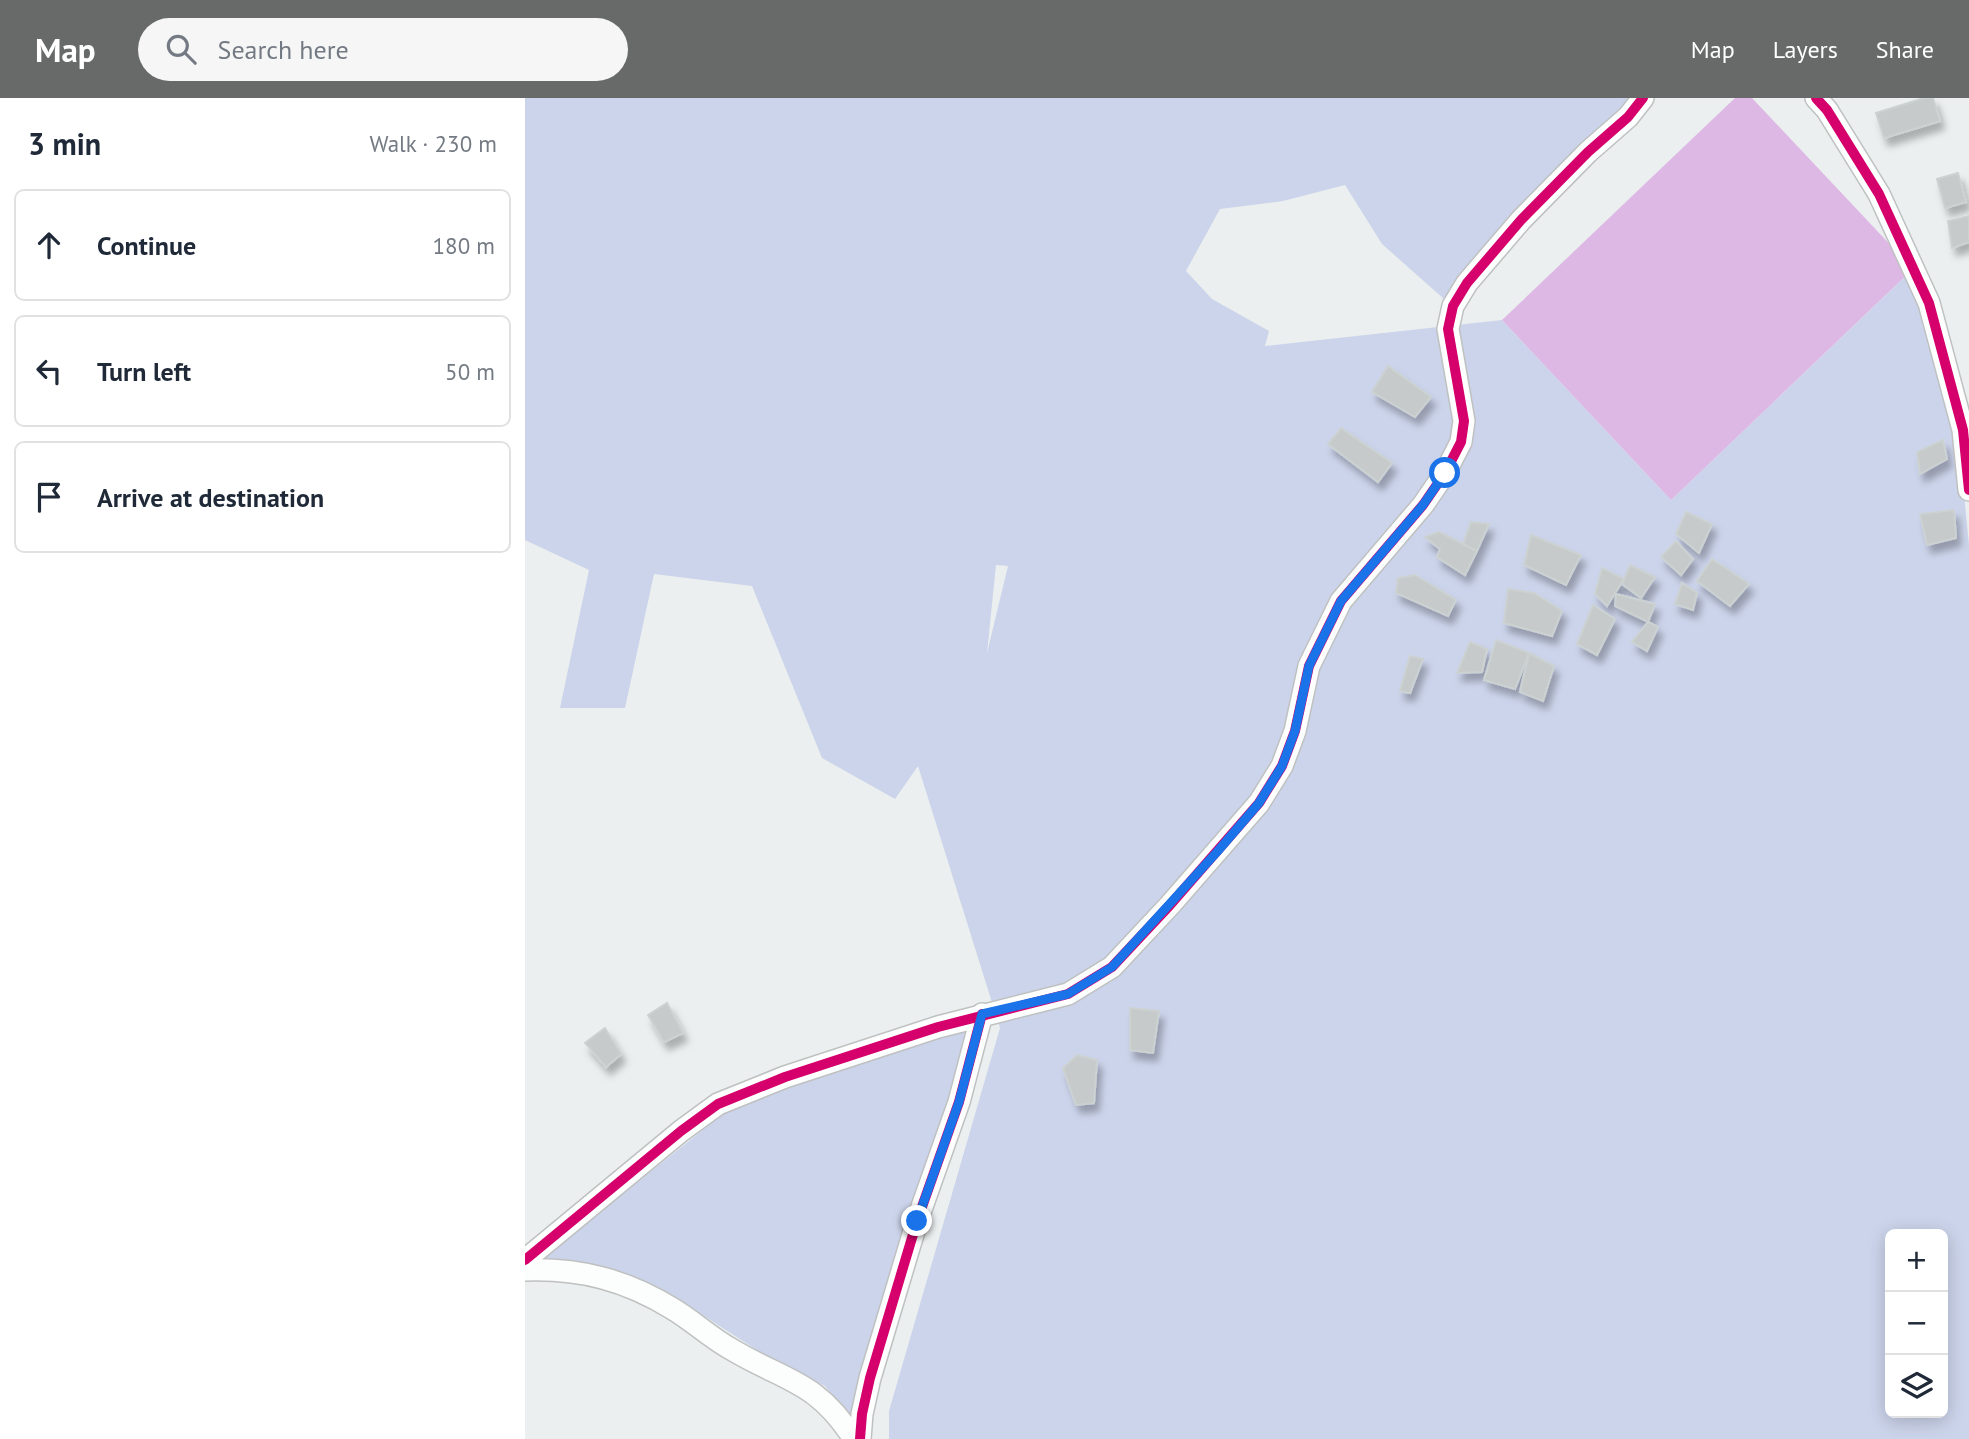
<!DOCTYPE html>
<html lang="en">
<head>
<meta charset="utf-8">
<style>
  :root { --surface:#fff; --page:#f6f6f7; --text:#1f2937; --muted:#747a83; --line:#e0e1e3; --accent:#686969 }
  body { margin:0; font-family:"PT Sans",sans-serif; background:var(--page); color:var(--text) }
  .controls { position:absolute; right:21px; bottom:21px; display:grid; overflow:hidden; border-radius:10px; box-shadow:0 4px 18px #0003 }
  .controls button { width:63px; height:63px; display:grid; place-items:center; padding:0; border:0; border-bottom:2px solid var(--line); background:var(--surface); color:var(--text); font:35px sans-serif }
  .stop { position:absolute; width:21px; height:21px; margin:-16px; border:5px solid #1a73e8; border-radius:50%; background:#fff }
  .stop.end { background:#1a73e8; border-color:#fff; box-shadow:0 2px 7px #0008 }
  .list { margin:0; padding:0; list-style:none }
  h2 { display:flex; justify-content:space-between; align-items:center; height:91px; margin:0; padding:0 28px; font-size:30px }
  h2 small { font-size:23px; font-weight:400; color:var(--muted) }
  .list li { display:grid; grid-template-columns:46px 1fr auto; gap:21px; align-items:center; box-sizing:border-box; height:112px; margin:0 14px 14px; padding:0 14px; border:2px solid var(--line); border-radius:10px }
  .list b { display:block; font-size:26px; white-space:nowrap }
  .list em { font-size:23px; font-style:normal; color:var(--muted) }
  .icon { flex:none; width:38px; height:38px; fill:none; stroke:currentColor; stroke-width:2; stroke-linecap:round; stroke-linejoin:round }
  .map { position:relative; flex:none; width:1444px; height:1341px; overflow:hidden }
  header { display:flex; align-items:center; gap:42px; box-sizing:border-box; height:98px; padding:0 35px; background:var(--accent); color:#fff }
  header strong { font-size:33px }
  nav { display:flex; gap:38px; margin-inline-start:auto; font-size:24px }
  .search { width:490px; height:63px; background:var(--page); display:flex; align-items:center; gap:18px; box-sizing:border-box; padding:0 24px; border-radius:38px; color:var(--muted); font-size:26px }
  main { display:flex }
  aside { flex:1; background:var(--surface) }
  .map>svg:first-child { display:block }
  .grass { fill:#ccd4eb; fill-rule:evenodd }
  .pitch { fill:#deb8e5 }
  .building { fill:#c6caca; stroke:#ccd2d1; stroke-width:2; filter:url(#shadow) }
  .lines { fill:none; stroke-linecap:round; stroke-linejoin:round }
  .street-casing { stroke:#bfc1c1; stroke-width:24 }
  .street { stroke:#fcfdfd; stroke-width:21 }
  .cycleway-casing { stroke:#fff; stroke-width:15 }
  .cycleway { stroke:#d6006c; stroke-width:10 }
  .route { stroke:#1a73e8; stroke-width:9 }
</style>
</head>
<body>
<header>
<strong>Map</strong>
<div class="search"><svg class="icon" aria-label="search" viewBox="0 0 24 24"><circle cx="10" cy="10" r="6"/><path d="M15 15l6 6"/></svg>Search here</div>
<nav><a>Map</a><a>Layers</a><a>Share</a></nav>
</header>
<main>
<aside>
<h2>3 min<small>Walk · 230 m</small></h2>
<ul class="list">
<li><svg class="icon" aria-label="ahead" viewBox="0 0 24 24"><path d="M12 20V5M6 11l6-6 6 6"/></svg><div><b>Continue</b></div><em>180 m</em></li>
<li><svg class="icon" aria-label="left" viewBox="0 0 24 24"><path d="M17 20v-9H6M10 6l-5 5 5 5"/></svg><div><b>Turn left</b></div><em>50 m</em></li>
<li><svg class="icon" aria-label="arrive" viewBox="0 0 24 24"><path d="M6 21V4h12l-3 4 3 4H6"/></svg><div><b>Arrive at destination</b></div></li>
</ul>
</aside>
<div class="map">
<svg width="1444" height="1341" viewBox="0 0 1444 1341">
  <defs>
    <filter id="shadow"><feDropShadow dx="4.5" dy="8" stdDeviation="3.5" flood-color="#0004"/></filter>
  </defs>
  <rect width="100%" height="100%" fill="#ebefef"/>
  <g class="grass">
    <path d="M0,0H1105L975,132L919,201L857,146L820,87L758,103L695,111L661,173L687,201L744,233L740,248L977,222L1146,402L1385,174L1433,335L1444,447V1341H364V1313L475,930L393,668L370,701L297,660L227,488L129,476L100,610H35L64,472L0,442ZM471,467L483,468L462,555ZM1365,1136H1418V1315H1365Z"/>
    <path d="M441,933L427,993L357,1199L334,1289L328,1325L300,1288L254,1266L168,1211L109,1181L65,1165L14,1163L199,1015L270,983Z"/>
  </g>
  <path class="pitch" d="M1210,0H1227L1388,171L1146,402L977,222Z"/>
  <g class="building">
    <path d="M1399,0H1408L1415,23L1359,40L1351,15Z"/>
    <path d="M1433,75L1441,104L1420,110L1412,81Z"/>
    <path d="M1444,118V144L1427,150L1423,123Z"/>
    <path d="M863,268L906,299L890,319L847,294Z"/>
    <path d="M816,330L867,365L853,384L803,346Z"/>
    <path d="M1418,342L1422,361L1395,376L1392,354Z"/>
    <path d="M1429,412L1431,440L1402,447L1395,416Z"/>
    <path d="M1161,414L1187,426L1174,455L1151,436Z"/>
    <path d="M946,424L964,426L952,453L938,446Z"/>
    <path d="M914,434L952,453L940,477L912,459L915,451L900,439Z"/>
    <path d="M1006,437L1056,457L1041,487L999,467Z"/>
    <path d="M1151,443L1168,461L1156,477L1136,459Z"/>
    <path d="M1187,461L1224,486L1205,508L1172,483Z"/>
    <path d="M1105,467L1130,479L1116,500L1097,486Z"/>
    <path d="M1077,470L1099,481L1082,508L1070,496Z"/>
    <path d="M890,477L931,502L923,518L871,495L873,480Z"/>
    <path d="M1157,485L1172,495L1168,512L1150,506Z"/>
    <path d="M983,491L1009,495L1037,513L1027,538L979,525Z"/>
    <path d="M1091,496L1130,506L1123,524L1090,508Z"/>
    <path d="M1068,507L1090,521L1072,557L1052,546Z"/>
    <path d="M1123,524L1133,529L1122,553L1107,544Z"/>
    <path d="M971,542L1004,555L990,591L959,582Z"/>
    <path d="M945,544L962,551L957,574L932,575Z"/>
    <path d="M1004,555L1029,568L1018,603L995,594Z"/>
    <path d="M885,558L898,561L885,595L875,593Z"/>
    <path d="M142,905L158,935L139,944L123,917Z"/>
    <path d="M605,910L634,913L628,955L605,952Z"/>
    <path d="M80,930L96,956L81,969L60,945Z"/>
    <path d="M552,957L572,962L569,1005L551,1007L538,970Z"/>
  </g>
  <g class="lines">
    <defs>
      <g id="street">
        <path d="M1291,0L1302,12L1354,96L1404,205L1438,332L1444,392"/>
        <path d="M0,1162L156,1033L193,1006L260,979L413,929L543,896L587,869L645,807L734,705L757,668L770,633L784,568L816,503L898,407L920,375L936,344L939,323L923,231L928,208L942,185L996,122L1063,54L1103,19L1118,0"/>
        <path d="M0,1172C55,1170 101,1182 148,1211C168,1223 186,1240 206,1251C261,1284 291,1282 329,1341"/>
        <path d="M335,1341L337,1316L345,1280L392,1123L434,1004L457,916"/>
      </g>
    </defs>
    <use href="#street" class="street-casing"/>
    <use href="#street" class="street"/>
    <defs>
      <g id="cycleway">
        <path d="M1291,0L1302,12L1354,96L1404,205L1438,332L1444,392"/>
        <path d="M0,1162L156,1033L193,1006L260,979L413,929L543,896L587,869L645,807L734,705L757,668L770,633L784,568L816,503L898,407L920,375L936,344L939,323L923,231L928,208L942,185L996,122L1063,54L1103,19L1118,0"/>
        <path d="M335,1341L337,1316L345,1280L392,1123L434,1004L457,916"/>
      </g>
    </defs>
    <use href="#cycleway" class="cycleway-casing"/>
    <use href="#cycleway" class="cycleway"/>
  </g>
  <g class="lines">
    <path class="route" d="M392,1123L434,1004L457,916L543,896L587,869L692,754L734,705L757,668L770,633L784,568L816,503L898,407L920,375"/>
  </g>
</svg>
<div class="controls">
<button>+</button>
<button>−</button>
<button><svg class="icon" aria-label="layers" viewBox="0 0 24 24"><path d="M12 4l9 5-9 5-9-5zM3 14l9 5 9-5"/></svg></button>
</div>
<div class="stop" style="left:920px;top:375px"></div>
<div class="stop end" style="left:392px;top:1123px"></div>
</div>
</main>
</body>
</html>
